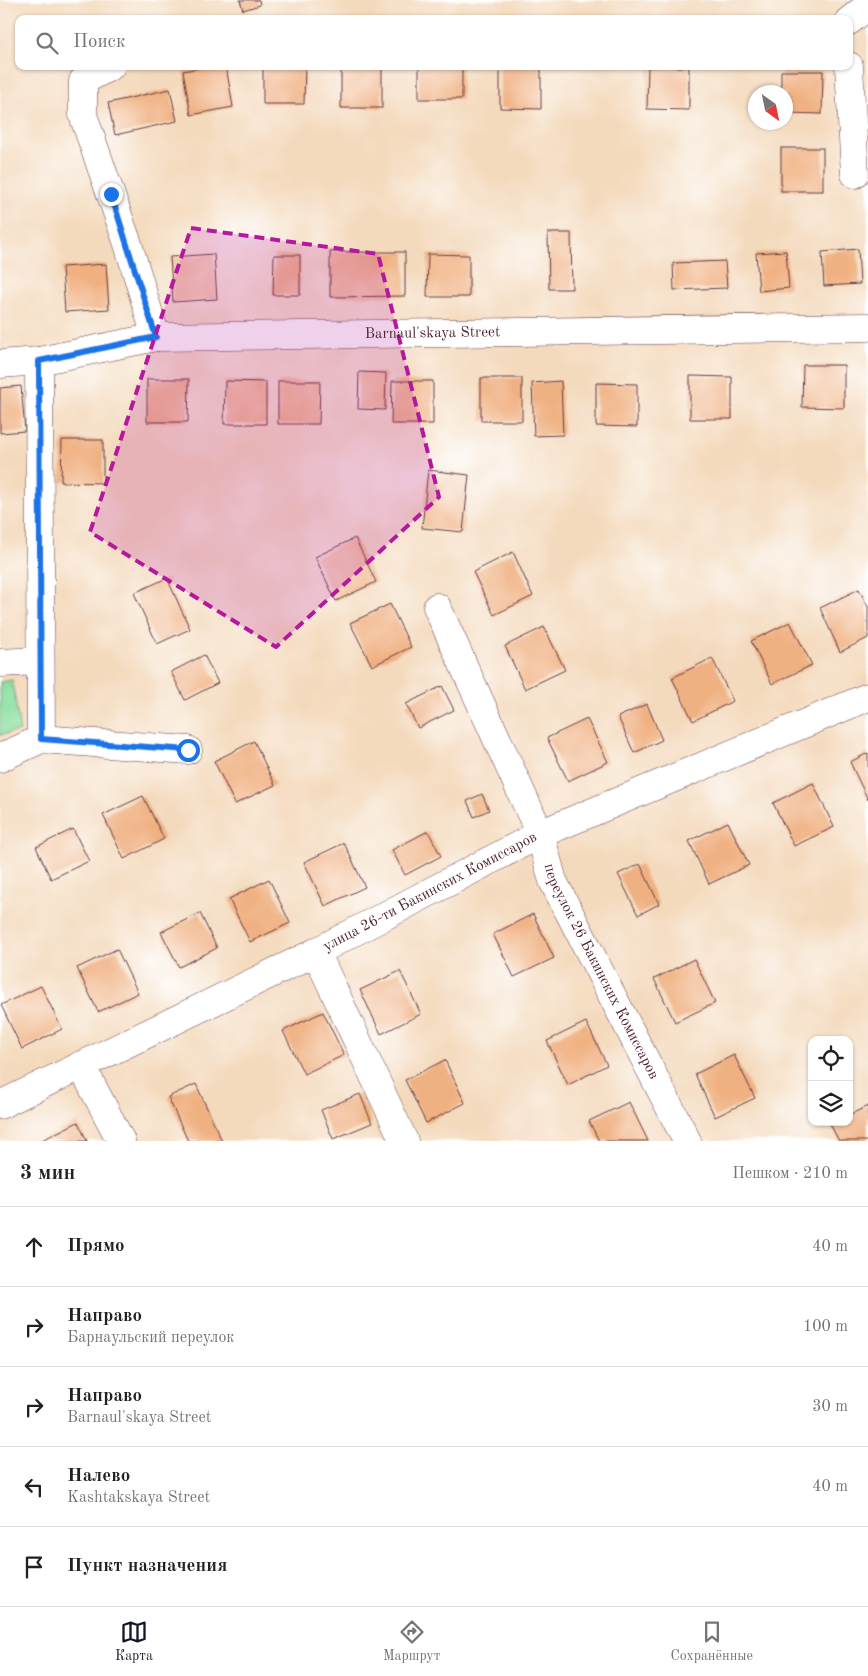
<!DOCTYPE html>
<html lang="ru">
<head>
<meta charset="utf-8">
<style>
  :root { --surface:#fff; --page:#f2f2f2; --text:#202124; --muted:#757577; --line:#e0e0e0; --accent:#111827 }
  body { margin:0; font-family:"Old Standard TT",serif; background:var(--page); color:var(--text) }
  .controls { position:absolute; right:15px; bottom:15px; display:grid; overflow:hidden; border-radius:10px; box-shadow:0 1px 4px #0004 }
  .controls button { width:45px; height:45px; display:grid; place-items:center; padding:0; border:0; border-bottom:1px solid var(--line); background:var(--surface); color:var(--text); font:25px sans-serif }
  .compass { position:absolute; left:748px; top:85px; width:45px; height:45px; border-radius:50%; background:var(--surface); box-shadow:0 1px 4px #0004; rotate:147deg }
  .stop { position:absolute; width:15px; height:15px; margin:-11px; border:4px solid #1a73e8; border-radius:50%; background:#fff }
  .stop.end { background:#1a73e8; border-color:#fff; box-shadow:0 1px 5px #0008 }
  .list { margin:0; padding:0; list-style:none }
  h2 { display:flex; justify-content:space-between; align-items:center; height:65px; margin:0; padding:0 20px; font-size:21px }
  h2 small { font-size:16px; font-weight:400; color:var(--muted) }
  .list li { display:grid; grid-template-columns:32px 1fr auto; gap:15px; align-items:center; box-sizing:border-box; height:80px; padding:0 20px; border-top:1px solid var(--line) }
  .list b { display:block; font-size:19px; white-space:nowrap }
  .list p { margin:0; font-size:16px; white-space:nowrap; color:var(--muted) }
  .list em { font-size:16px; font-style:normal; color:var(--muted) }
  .icon { flex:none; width:28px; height:28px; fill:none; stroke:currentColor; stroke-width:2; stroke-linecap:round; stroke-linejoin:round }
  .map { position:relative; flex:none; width:868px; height:1141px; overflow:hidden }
  .search { position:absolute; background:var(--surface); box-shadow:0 1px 4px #0004; left:15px; right:15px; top:15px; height:55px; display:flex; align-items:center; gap:12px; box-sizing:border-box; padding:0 18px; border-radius:10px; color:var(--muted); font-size:19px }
  .sheet { height:465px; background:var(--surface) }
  nav { display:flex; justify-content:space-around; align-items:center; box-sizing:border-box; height:70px; border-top:1px solid var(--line); background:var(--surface); font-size:14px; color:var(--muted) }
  nav a { display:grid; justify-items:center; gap:2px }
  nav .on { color:var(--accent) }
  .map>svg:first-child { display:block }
  .green { fill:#8bdfa0; stroke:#6a7f66 }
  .building { fill:#f0b182 }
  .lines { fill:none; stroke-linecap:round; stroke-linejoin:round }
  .minor-casing { stroke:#643b41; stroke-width:29 }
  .minor { stroke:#fff; stroke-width:28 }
  .route { stroke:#1a73e8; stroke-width:6 }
  .marked { fill:#b5179e; fill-opacity:0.2; stroke:#b5179e; stroke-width:4; stroke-dasharray:10 6; stroke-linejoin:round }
  .labels { text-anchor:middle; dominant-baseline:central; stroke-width:5; stroke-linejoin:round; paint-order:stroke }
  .street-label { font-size:15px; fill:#4a1f2b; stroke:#fff }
</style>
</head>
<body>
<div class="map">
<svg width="868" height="1141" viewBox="0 0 868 1141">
  <rect width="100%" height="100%" fill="#fff"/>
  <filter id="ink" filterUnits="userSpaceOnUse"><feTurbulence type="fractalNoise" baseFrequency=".02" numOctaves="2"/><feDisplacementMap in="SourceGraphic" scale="10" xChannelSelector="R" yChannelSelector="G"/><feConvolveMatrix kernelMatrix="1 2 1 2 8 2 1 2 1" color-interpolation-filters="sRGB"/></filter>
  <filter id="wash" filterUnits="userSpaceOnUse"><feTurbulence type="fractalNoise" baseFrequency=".0096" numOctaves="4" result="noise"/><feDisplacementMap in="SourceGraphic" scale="20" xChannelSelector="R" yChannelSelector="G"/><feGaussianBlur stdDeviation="1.12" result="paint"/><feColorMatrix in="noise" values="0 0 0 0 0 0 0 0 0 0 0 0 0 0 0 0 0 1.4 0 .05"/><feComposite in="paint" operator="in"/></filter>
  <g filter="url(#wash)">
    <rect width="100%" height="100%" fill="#f4dabd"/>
    <path class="green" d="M12,680L20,731L0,735V682Z"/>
    <g id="blocks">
      <g class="building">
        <path d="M240,0H259L260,5L243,10Z"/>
        <path d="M212,66H226L233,107L191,115L183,71Z"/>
        <path d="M263,66H305L304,104H263Z"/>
        <rect x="341" y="66" width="41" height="42"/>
        <path d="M500,66H541V109L500,108Z"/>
        <rect x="419" y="67" width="43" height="32"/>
        <path d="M648,67H689V110L647,109Z"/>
        <path d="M781,71H823L822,114L786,113V92H781Z"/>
        <path d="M170,89L177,121L115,135L108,103Z"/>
        <rect x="781" y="148" width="42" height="43"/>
        <path d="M548,233H571L572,289H549Z"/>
        <path d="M858,249L860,284L824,286L822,252Z"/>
        <path d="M786,251L789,288L759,291L756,253Z"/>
        <path d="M330,252H405V296L330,297Z"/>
        <path d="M214,254L217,299L173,302L170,257Z"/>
        <path d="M428,254L469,255V297H427Z"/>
        <path d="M274,255H300V295H273Z"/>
        <path d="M725,261L727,288L674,290L673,263Z"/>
        <path d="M106,264L109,309L65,312L62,267Z"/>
        <path d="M803,365H844V408L802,407Z"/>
        <path d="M359,372L386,373L385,410L358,409Z"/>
        <path d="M690,376L732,377V419H690Z"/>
        <rect x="481" y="378" width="41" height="43"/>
        <path d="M147,379H189L188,422H147Z"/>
        <path d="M225,381L266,382V424H224Z"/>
        <path d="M278,381H320L319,424H278Z"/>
        <path d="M392,381H433V424H391Z"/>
        <path d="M561,381L563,435L534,436L532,383Z"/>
        <path d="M596,383L637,384V427L596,426Z"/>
        <path d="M21,386L25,431L0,433V388Z"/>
        <path d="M62,440H103V483L61,482Z"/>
        <path d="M428,470L469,475L463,532L422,528Z"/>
        <path d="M355,538L376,582L336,601L315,557Z"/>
        <path d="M513,552L533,596L494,615L473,572Z"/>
        <path d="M167,578L190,629L157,644L134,593Z"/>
        <path d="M859,589L868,607V638L840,652L820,608Z"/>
        <path d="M390,604L411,647L372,666L350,623Z"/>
        <path d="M790,622L812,665L772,684L751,641Z"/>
        <path d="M544,627L565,670L525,689L505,646Z"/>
        <path d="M204,655L218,683L185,700L171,672Z"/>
        <path d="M712,658L733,701L693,721L672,678Z"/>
        <path d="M442,686L454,710L418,728L406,704Z"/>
        <path d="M647,704L662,740L634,753L618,717Z"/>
        <path d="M587,719L608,762L568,781L547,738Z"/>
        <path d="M254,741L275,785L235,804L214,761Z"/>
        <path d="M868,753V800L850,762Z"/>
        <path d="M813,783L834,827L794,846L773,803Z"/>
        <path d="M482,794L489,810L474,817L467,801Z"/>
        <path d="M143,796L164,839L124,859L103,815Z"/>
        <path d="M728,822L749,865L709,884L689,841Z"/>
        <path d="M73,829L89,861L51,879L36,847Z"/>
        <path d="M428,831L441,856L405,875L392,850Z"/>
        <path d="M344,843L365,887L325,906L304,862Z"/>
        <path d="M640,864L659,904L638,915L618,874Z"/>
        <path d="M269,879L290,923L250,942L229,899Z"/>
        <path d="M200,913L217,948L179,967L161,932Z"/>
        <path d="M533,914L554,958L514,977L493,934Z"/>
        <path d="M117,949L138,993L98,1012L77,968Z"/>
        <path d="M694,959L715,1003L675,1022L654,979Z"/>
        <path d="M400,971L421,1014L381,1034L360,990Z"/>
        <path d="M41,986L62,1029L22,1049L1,1005Z"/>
        <path d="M323,1012L344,1055L304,1074L283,1031Z"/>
        <path d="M586,1022L607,1065L568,1085L547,1041Z"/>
        <path d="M734,1055L755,1098L715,1117L695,1074Z"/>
        <path d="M445,1060L465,1103L426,1123L405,1080Z"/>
        <path d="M196,1084L222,1141H188L168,1097Z"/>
        <path d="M360,1094L372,1123L333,1139L321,1110Z"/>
        <path d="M629,1102L648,1141H599L589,1121Z"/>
        <path d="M868,1106V1141H839L830,1124L849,1122V1115Z"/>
        <path d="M78,1122L87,1141H40Z"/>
      </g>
    </g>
  </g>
  <g filter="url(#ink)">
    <use href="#blocks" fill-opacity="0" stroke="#643b41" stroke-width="1"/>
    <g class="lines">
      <defs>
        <g id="minor">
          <path d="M849,21L868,6"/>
          <path d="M111,66L83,81V115L128,244L156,337"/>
          <path d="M849,66L855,174"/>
          <path d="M39,361L41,739"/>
          <path id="s1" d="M0,364L39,361L156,337L868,327"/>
          <path id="s2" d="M437,607L540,834L553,881L687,1141"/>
          <path d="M0,663L39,661"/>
          <path d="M0,758L41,739L188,750"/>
          <path d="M316,952L404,1141"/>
          <path d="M81,1065L121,1141"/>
          <path id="s3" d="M0,1105L316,952L540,834L868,697"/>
        </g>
      </defs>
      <use href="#minor" class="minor-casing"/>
      <use href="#minor" class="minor"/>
    </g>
  </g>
  <g class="lines" filter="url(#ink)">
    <path class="route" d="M111,194L156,337L39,361L41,739L188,750"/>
  </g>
  <path class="marked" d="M191,228L378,254L439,497L276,647L90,532Z"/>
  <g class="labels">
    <g class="street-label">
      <text stroke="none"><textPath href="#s1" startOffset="435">Barnaul'skaya Street</textPath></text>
      <text stroke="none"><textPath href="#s3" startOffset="480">улица 26-ти Бакинских Комиссаров</textPath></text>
      <text stroke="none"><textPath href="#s2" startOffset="400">переулок 26 Бакинских Комиссаров</textPath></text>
    </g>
  </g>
</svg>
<div class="controls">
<button><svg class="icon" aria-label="locate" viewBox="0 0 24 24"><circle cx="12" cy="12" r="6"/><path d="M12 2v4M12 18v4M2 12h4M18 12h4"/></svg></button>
<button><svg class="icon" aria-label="layers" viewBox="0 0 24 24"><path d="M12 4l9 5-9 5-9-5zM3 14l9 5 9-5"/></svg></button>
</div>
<svg class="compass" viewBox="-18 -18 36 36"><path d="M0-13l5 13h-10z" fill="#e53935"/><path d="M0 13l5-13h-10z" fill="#757577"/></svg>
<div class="stop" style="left:188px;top:750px"></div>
<div class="stop end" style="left:111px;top:194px"></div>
<div class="search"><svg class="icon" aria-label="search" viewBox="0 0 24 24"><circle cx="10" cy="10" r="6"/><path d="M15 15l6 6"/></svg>Поиск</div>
</div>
<section class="sheet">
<h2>3 мин<small>Пешком · 210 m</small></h2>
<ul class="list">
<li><svg class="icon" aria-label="ahead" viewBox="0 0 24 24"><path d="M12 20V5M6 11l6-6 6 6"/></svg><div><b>Прямо</b></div><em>40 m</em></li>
<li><svg class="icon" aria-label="right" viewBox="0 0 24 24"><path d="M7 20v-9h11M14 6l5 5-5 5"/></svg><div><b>Направо</b><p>Барнаульский переулок</p></div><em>100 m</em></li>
<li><svg class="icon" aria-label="right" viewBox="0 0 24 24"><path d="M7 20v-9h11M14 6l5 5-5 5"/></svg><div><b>Направо</b><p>Barnaul'skaya Street</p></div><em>30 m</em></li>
<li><svg class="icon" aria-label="left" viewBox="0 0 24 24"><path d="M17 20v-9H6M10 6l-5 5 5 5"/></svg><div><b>Налево</b><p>Kashtakskaya Street</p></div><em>40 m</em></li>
<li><svg class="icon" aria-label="arrive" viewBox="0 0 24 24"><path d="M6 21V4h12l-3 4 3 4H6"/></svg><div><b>Пункт назначения</b></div></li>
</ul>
</section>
<nav>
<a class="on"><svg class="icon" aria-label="map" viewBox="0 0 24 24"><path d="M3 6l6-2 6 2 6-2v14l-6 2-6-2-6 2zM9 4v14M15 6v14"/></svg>Карта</a>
<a><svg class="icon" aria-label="directions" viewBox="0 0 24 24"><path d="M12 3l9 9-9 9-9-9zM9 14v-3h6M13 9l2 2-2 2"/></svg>Маршрут</a>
<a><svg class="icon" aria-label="saved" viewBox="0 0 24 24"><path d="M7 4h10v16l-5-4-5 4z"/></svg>Сохранённые</a>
</nav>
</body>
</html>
